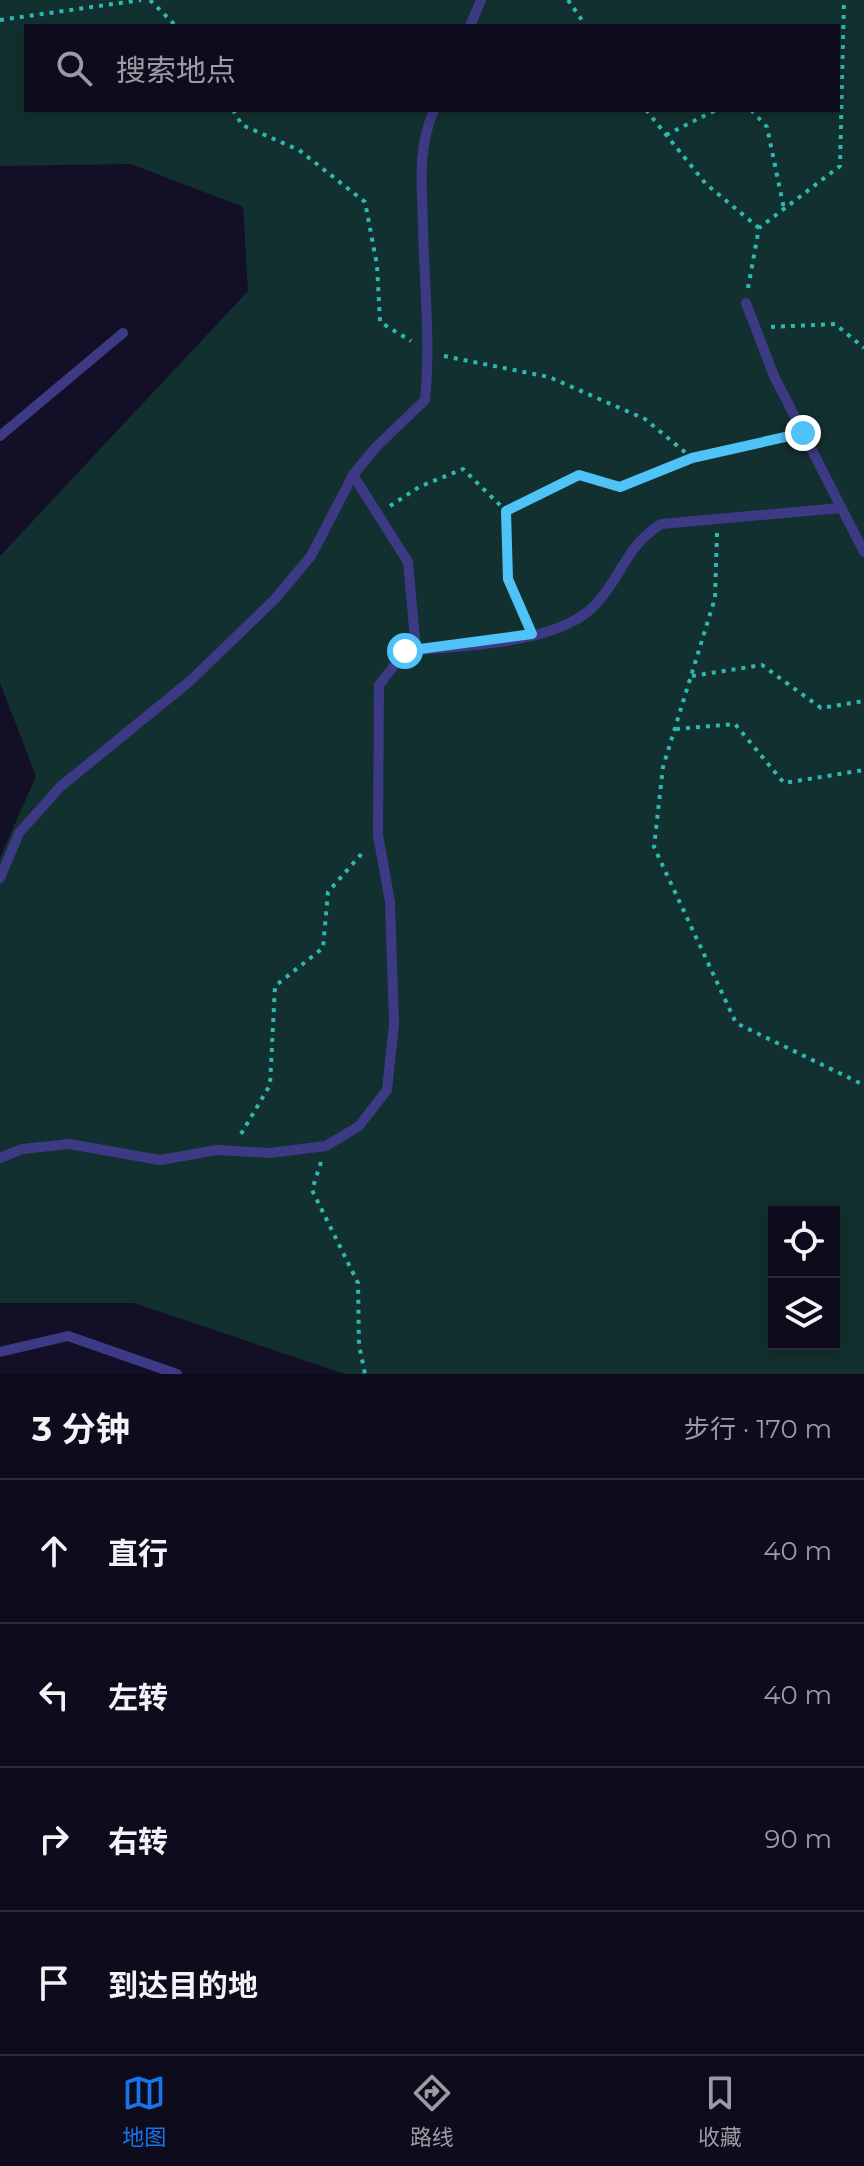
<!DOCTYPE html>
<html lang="zh">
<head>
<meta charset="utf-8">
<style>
  :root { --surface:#0e0b1c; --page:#171425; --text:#f1f3f6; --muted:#9b9ba3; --line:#2e2b3b; --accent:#1a73e8 }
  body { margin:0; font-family:Montserrat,"Noto Sans SC",sans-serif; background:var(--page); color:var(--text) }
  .controls { position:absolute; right:24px; bottom:24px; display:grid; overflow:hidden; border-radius:0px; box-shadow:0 4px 12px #0003 }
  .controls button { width:72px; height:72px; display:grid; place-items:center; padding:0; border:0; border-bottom:2px solid var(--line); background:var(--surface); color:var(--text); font:40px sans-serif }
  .stop { position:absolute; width:24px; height:24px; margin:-18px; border:6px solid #4fc3f7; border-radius:50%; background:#fff }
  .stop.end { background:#4fc3f7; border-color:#fff; box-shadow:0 2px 8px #0008 }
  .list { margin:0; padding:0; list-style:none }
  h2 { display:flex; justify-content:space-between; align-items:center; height:104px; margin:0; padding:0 32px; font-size:34px }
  h2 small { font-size:26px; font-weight:400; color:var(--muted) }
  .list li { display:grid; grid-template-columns:52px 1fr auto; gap:24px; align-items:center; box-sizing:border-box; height:144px; padding:0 32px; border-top:2px solid var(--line) }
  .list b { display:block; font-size:30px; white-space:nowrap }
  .list em { font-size:26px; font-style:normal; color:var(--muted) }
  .icon { flex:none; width:44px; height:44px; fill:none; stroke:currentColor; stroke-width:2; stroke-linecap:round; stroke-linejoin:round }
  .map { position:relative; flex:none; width:864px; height:1374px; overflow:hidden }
  .search { position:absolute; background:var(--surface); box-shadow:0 4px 12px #0003; left:24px; right:24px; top:24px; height:88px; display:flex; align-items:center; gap:20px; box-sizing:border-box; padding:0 28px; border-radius:0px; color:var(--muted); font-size:30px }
  .sheet { height:680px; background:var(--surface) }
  nav { display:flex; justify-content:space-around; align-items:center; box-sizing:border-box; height:112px; border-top:2px solid var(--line); background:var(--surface); font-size:22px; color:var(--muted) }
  nav a { display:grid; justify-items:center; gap:4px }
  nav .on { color:var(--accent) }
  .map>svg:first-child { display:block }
  .green { fill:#12302f; fill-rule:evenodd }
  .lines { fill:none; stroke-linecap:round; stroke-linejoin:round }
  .path { stroke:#2fb8b0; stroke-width:4; stroke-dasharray:4 6; stroke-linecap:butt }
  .service { stroke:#3d3a85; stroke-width:10 }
  .route { stroke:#4fc3f7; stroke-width:10 }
</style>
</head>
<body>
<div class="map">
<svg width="864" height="1374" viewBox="0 0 864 1374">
  <rect width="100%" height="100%" fill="#130f26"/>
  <path class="green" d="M0,0H864V1374H345L134,1303H0V858L36,776L0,683V556L248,291L243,207L131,164L0,166ZM26,26H838V110H26ZM774,1212H834V1344H774Z"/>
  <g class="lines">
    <g class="path">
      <path d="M150,0L176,26"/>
      <path d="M568,0L586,26"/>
      <path d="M0,20L141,0"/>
      <path d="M233,110L242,125L299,150L365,202L377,265L380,322L411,341"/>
      <path d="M646,110L706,184L759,228"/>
      <path d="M751,110L767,127L784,209"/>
      <path d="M666,135L716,110"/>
      <path d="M748,288L759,228L840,166L844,0"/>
      <path d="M771,327L835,324L864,348"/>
      <path d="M444,356L549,377L645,419L692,458L787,437"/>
      <path d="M390,506L419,487L463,469L506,511"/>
      <path d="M717,533L715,598L663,767L654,847L736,1023L864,1085"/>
      <path d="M527,623L508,579L506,511L579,475L620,487L692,458"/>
      <path d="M692,676L762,665L821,708L864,701"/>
      <path d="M676,729L735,724L784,783L864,770"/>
      <path d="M241,1134L270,1085L275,986L323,948L328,892L364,851"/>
      <path d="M321,1162L312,1190L358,1283L359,1345L365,1374"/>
    </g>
    <g class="service">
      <path d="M470,26L481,0"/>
      <path d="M746,303L774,376L864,552"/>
      <path d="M0,436L123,333"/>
      <path d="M405,651C457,646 558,645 595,605C622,577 624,548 661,524L841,508"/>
      <path d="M0,878L19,833L60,787L190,681L275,599L311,556L353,475L375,448L425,400C431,342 424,284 423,226C422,185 417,149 434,110"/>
      <path d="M0,1158L22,1149L69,1144L160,1160L217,1150L270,1153L326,1146L359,1126L387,1090L394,1024L390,902L378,835L379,685L415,639L408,562L353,475"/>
      <path d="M0,1352L68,1336L177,1374"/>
    </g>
  </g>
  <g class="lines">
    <path class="route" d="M405,651L532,634L508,579L506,511L579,475L620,487L692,458L803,433"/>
  </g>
</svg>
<div class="controls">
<button><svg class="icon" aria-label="locate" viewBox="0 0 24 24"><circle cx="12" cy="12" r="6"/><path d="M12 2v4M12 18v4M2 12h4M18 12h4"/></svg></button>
<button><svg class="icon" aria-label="layers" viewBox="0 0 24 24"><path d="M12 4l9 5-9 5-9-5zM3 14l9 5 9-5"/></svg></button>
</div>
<div class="stop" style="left:405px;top:651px"></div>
<div class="stop end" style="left:803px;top:433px"></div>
<div class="search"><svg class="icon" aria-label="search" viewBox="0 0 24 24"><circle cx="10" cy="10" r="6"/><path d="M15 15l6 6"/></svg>搜索地点</div>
</div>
<section class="sheet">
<h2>3 分钟<small>步行 · 170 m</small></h2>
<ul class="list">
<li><svg class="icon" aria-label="ahead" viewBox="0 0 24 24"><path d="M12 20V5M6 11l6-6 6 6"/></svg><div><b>直行</b></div><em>40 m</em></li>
<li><svg class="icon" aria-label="left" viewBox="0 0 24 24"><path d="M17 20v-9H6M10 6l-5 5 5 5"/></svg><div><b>左转</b></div><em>40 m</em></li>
<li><svg class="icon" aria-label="right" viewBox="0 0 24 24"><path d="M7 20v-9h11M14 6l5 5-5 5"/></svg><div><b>右转</b></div><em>90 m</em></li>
<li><svg class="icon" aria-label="arrive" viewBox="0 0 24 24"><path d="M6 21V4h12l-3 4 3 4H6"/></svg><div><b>到达目的地</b></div></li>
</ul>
</section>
<nav>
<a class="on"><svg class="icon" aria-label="map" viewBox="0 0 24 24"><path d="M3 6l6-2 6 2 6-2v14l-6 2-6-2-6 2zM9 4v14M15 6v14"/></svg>地图</a>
<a><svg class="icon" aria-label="directions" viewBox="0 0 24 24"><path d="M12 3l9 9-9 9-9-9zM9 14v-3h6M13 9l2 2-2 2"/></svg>路线</a>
<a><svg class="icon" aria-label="saved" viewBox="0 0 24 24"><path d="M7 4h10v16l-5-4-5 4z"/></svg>收藏</a>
</nav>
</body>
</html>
